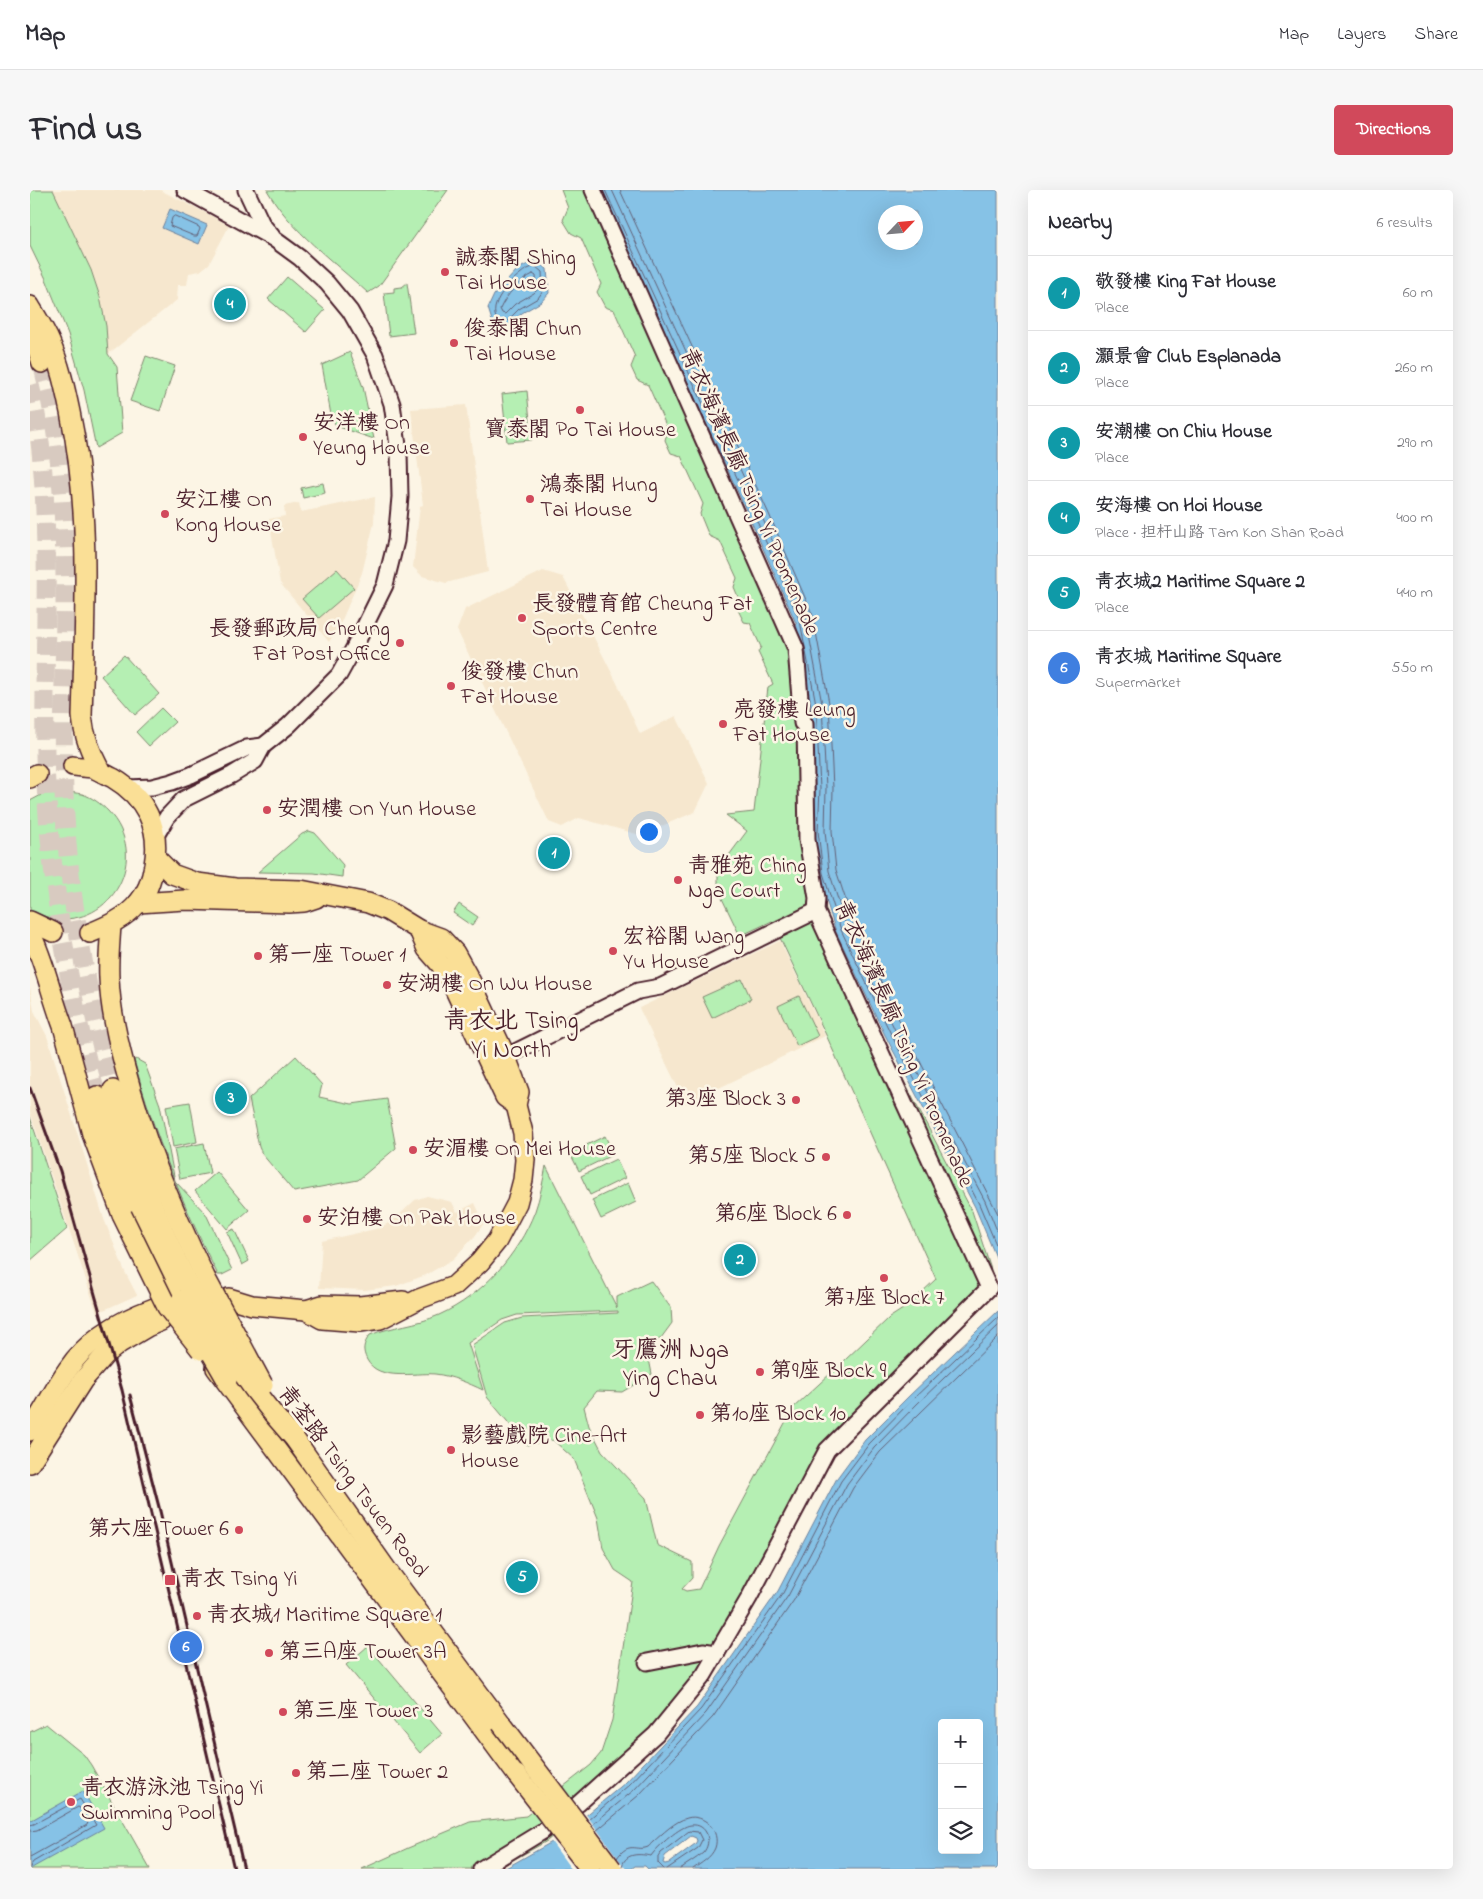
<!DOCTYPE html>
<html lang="en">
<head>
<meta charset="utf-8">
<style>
  :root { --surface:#fff; --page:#f7f7f7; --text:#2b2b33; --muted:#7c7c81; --line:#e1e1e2; --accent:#d1495b }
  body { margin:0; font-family:"Indie Flower","LXGW WenKai TC",sans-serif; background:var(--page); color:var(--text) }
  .controls { position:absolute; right:15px; bottom:15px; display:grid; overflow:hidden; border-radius:5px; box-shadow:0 5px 20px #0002 }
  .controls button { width:45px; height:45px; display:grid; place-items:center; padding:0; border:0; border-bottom:1px solid var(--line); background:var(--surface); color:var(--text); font:25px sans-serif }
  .compass { position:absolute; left:848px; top:15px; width:45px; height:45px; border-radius:50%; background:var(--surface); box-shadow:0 5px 20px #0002; rotate:64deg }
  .you { position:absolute; left:618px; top:641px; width:18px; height:18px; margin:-12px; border:4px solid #fff; border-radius:50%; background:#1a73e8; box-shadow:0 0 0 8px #1a73e833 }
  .badge { display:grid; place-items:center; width:32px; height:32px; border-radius:50%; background:var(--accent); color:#fff; font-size:16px; font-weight:700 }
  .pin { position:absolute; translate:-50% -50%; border:2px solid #fff; box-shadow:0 1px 5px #0006 }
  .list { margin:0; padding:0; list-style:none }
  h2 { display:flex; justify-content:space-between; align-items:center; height:65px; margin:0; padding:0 20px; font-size:21px }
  h2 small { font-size:16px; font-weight:400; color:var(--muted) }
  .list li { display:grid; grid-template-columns:32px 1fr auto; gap:15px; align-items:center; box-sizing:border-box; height:75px; padding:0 20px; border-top:1px solid var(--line) }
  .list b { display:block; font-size:19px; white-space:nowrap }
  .list p { margin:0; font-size:16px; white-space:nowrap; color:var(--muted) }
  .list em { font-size:16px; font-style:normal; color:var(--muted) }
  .icon { flex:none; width:28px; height:28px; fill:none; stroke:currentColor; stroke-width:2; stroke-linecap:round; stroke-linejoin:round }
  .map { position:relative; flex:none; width:968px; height:1679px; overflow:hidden; border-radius:5px }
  header { display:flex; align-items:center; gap:30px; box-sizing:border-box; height:70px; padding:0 25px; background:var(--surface); border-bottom:1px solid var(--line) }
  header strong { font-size:24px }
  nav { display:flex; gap:28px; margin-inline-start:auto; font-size:18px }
  .intro { display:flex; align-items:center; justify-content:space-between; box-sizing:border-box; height:120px; padding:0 30px }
  h1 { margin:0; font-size:35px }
  .button { padding:12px 22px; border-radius:5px; background:var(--accent); color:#fff; font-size:18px; font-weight:700 }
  main { display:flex; gap:30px; padding:0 30px }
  aside { flex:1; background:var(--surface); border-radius:5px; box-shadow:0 5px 20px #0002 }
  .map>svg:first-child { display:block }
  .built { fill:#f6e7ce }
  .green { fill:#b5efb3; stroke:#80876f }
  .water { fill:#86c2e6; stroke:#6e819b; fill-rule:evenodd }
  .pier { fill:#fcf5e5 }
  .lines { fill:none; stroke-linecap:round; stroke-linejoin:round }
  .shore { stroke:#626076; stroke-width:1 }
  .major-tunnel { stroke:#d8cac0; stroke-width:19; stroke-dasharray:19 9; stroke-linecap:butt }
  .minor-casing { stroke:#4a1f2b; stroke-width:19 }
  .major-casing { stroke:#4a1f2b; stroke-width:22 }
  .minor { stroke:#fcf5e5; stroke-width:15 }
  .major { stroke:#fadf96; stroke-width:19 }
  .rail { stroke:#4a1f2b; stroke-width:3 }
  .major-bridge-casing { stroke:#4a1f2b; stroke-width:22; stroke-linecap:butt }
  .major-bridge { stroke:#fadf96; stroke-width:19 }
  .poi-dot { fill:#d1495b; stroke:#fcf5e5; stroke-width:2 }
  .labels { text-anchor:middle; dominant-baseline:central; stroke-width:5; stroke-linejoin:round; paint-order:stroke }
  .poi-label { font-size:22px; fill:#4a1f2b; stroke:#fcf5e5; text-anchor:start }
  .street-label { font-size:22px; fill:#4a1f2b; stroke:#fcf5e5 }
  .neighbourhood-label { font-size:24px; fill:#4a1f2b; stroke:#fcf5e5 }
  .quarter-label { font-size:25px; fill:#4a1f2b; stroke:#fcf5e5 }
</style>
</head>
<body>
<header>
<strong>Map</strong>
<nav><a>Map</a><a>Layers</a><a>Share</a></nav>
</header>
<div class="intro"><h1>Find us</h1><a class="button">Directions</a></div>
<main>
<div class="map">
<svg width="968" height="1679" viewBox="0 0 968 1679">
  <rect width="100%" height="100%" fill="#fcf5e5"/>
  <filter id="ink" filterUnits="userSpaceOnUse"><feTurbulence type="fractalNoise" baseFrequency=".02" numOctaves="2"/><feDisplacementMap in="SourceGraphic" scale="10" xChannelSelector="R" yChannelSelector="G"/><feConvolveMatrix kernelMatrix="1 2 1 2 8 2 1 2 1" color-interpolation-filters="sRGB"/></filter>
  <g filter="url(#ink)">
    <g class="built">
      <path d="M23,0H130L184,27L199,36L179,74L170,81L159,83L157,95H148L147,110L78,164L76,136L70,107L61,80Z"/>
      <path d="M436,215L458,382L416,393L392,386L383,377L390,316L393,315L381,219Z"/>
      <path d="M345,307L344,333L332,383L312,430L299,452L250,393L239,329L255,326L254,316L269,313L271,322Z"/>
      <path d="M513,381L533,387L587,493L610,544L646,526L679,593L665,622L610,645L549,628L532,637L519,632L427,440L435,419Z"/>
      <path d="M750,751L795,846L656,914L609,818Z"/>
      <path d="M0,797L4,821L17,846L74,1029L95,1082L107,1105L67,1123L0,922Z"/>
      <path d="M397,1006L422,1012L427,1022L445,1013L454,1033L445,1046L423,1069L396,1085L366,1096L335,1100L289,1098L292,1051L350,1038L366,1028L385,1010Z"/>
    </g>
    <g class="green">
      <path d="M0,0H23L61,80L70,107L76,136L78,164L87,177L92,243L66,258L54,200L38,144L16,89L0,56Z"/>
      <path d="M237,0H418L349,96L338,103C303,71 261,41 237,0Z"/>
      <path d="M531,0H566L769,457L786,688L815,779L942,1021L967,1098L805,1258L648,1524L573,1603L517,1651L467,1679H332L378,1658L440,1632L496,1626L561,1575L571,1563L582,1530L603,1392L585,1380L573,1358L568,1328L544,1269L523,1250L497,1255L457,1207L442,1155L475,1133L492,1128L588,1123V1121L487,1125L472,1130L438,1153L453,1200C438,1193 422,1186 405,1184C385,1182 349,1192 337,1170C332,1160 333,1154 340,1145C362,1136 387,1135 409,1125C453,1105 488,1065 505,1021C510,1007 513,991 516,976L587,1118V1107L621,1091L641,1118L642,1133L631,1148L617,1159L622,1184L592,1202L567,1201L554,1217L559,1236L572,1261L616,1308L627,1355L662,1372V1388L652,1399L656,1401L669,1399L689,1356L763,1218L814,1171L859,1128L876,1117L906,1089L797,847L742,731L710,746L688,700V680L717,641L696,625L724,622L738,497L743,494L728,462L731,457L720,433L714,432L708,420L709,409L704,397L707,388L690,351L679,346L670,324L673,314L651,266L641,263L635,250L638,240L618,195L607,190L601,177L605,167L584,120L575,117L567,102L571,94L551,48L541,43L533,30L538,18Z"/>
      <path d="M257,87L295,120L276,142L238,109Z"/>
      <path d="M377,93L384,143L359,146L354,103L364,102V98L372,97Z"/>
      <path d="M320,162L333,197L344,249L309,237L305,234L301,225L292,175Z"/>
      <path d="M116,166L145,176L130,221L100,211Z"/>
      <path d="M497,201L502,250L477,252L472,204Z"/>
      <path d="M293,293L295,303L273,308L271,298Z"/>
      <path d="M307,379L324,398L289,428L272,409Z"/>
      <path d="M94,465L129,504L105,525L71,486Z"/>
      <path d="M131,518L145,532L119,556L106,542Z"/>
      <path d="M33,601C40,602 46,603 52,604C62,607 71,614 78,621C121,666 83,738 22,728C14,727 7,723 0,720V611L13,604Z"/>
      <path d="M279,641L285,643L313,675L312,687L284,683L228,682L272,644Z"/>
      <path d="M429,714L448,727L442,736L423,723Z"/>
      <path d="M712,789L721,809L682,828L672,807Z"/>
      <path d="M769,806L788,846L767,856L748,816Z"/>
      <path d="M266,866L292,895L289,907L322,914L357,909L366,958L328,990L264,1002L232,964L229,957L219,909Z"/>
      <path d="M106,869L115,874L130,915L145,991L176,1024L202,1080L192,1085H188C153,1016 124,944 104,870Z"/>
      <path d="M160,912L167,952L143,957L136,916Z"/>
      <path d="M0,927L37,1039L0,1071Z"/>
      <path d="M575,946L584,964L549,981L540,963Z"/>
      <path d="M174,953L180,983L150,989L144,959Z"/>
      <path d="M586,969L595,988L560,1005L551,986Z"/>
      <path d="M187,982L219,1020L197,1039L165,1001Z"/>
      <path d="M598,993L606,1012L571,1029L562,1010Z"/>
      <path d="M204,1039L219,1071L212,1075L197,1042Z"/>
      <path d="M338,1456L412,1544L390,1563L316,1475Z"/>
      <path d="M16,1534L54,1565L61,1575L120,1679H0V1542Z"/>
    </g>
    <g class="water">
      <path d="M570,0H968V1072L945,1017L855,845L806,742L788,684L783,642L785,599L781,515L766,433L721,331ZM856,22H886V52H856Z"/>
      <path d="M140,19L177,35L169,54L132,38Z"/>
      <path d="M506,70L517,79L519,103L511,112L492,123L475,139H469L463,134L458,118L464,105L488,79Z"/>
      <path d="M968,1121V1679H618L615,1676H605L601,1679H474L529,1648L596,1592L667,1517L748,1401L807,1288L835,1250L879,1206ZM912,1533H949V1660H912ZM661,1646L666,1648L667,1651L665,1654L639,1673L635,1674L633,1673L635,1666Z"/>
      <path d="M53,1601L74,1638L0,1679V1631Z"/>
    </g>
    <path class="pier" d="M555,1623L596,1679H541L520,1650L528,1646Z"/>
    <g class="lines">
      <g class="shore">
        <path d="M575,0L726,329L770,431L786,514L790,599L788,641L793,683L811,740L860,842L949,1014L968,1059"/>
        <path d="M582,0L732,327L776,429L792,514L796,598L795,641L799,681L817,738L865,840L955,1011L968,1043"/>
        <path d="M590,0L739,324L783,426L799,513L803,598L802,641L806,680L824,735L872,836L968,1024"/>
        <path d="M145,26L169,37L170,39L167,46H164L140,36L142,28Z"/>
        <path d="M505,76L512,82L513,101L508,108L489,119L474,134H471C453,120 478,93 490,84C494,80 500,78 505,76Z"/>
        <path d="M503,84L506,86L507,100L504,103L485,114L475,124L472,123L470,119C476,105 490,90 503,84Z"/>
        <path d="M558,1630L599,1595L671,1519L753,1403L811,1291L839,1254L883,1209L968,1128"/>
        <path d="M0,1635L4,1634L50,1609L66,1635L3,1672L0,1677"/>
        <path d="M562,1635L604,1600L676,1523L758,1406L817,1294L844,1258L887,1214L968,1136"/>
        <path d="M0,1641L7,1640L48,1617L50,1618L58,1632L57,1635L0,1667"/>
        <path d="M566,1641L609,1605L683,1527L764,1410L823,1298L850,1262L968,1147"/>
        <path d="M587,1668C599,1650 607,1662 618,1657C620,1656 621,1653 623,1652C632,1644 645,1631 657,1628C674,1623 691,1641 685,1658C681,1668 671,1673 663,1679"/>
        <path d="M592,1676C596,1662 610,1664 621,1666C628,1656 650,1636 661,1635C677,1633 683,1652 673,1663C666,1669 657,1674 650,1679"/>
        <path d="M634,1679L628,1673V1667L631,1663L659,1641L668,1642L672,1650L668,1658L637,1679"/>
      </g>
      <g class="major-tunnel">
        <path d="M12,173C48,313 30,459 34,602C37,701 57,805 83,900"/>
        <path d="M0,195C13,250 15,304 16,360C17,428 14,496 15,564C16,624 23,684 32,744C41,798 51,852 67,906"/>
      </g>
      <defs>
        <g id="minor">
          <path d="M216,0L232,34L242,46"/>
          <path d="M98,598L122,597L142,592L161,585L217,558L233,556L258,536L309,485L324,458L355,395L366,351L370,307L369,262L362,214L345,165L320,121L297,93L270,68L244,49L155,0"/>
          <path d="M125,647L137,627L154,609L202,585L225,571L233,556"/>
          <path d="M467,871L608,801L630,797L786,721"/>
          <path d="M617,1472L673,1461L687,1463"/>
          <path d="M548,1614L626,1544L674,1485L719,1408L797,1260L959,1098L786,721L787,708L777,650L775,534L772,533L766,459L563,0"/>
          <path d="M451,1679L513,1641"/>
        </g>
        <g id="major">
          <path d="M0,116C7,128 15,140 20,152C30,175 35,198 40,222C61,321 55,425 52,526C54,547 61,563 71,582"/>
          <path d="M0,136L12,173"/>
          <path d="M43,576C49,577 56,577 62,578C69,580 76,585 83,588C115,607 131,637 124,675C122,688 117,703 108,713C96,728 77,736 60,743"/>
          <path d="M0,588L7,584"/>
          <path d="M126,668L142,684L167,693L205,698L271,700L338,713L358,721L389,740L411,748L425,763L440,790L476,867L489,902L486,915L493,943L495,970L493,990L487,1013L467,1051L450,1072L424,1096L389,1109L350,1129L330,1132L292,1129L276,1120L222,1115L199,1108"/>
          <path d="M108,713L155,710L259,713L274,712L286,708"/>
          <path d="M0,731L23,742"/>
          <path d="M81,735C80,752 78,770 79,788C80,818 87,848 95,878C114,951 142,1019 175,1087"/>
          <path d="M389,740L397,759L411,775L425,800L475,907L486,915"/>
          <path d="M0,742C15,772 21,805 33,836L62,944L92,1025"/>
          <path d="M83,900C102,968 128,1033 159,1096"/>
          <path d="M67,906C85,975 117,1047 151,1110"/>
          <path d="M276,1120L292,1115L330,1116L373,1111"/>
          <path d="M186,1178L487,1585"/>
          <path d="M0,1241C14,1221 24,1199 38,1179C58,1149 91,1130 124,1118"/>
          <path d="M264,1248L357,1380L471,1533"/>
          <path d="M0,1273L53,1190L75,1165L90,1153L117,1137L131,1131"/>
        </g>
      </defs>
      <use href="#minor" class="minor-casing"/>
      <use href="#major" class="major-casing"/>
      <use href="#minor" class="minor"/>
      <use href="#major" class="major"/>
      <g class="rail">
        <path d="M0,898L30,981L92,1200L204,1679"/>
        <path d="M100,1205L130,1321L214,1679"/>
      </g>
      <defs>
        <g id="major-bridge">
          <path d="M92,1025L137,1117L171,1160"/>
          <path d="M175,1087L233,1195"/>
          <path d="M159,1096C191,1153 220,1200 264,1248"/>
          <path d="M151,1110L197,1190"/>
          <path d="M471,1533L582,1679"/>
          <path d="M487,1585L560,1679"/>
        </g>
      </defs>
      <use href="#major-bridge" class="major-bridge-casing"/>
      <use href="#major-bridge" class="major-bridge"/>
    </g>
  </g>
  <g class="poi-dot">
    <circle cx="415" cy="82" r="5"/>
    <circle cx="424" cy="153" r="5"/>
    <circle cx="550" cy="220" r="5"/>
    <circle cx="273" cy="247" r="5"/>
    <circle cx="500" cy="309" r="5"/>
    <circle cx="135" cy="324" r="5"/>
    <circle cx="492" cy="428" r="5"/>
    <circle cx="370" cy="453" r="5"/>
    <circle cx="421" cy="496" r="5"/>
    <circle cx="693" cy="534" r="5"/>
    <circle cx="237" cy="620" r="5"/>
    <circle cx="648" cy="690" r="5"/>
    <circle cx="583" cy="761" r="5"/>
    <circle cx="228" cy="766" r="5"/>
    <circle cx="357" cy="795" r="5"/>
    <circle cx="766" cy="910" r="5"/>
    <circle cx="383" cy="960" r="5"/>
    <circle cx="796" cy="967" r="5"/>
    <circle cx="817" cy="1025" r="5"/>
    <circle cx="277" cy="1029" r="5"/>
    <circle cx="854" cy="1088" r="5"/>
    <circle cx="730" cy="1182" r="5"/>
    <circle cx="670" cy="1225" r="5"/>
    <circle cx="421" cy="1260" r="5"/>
    <circle cx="209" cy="1340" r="5"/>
    <rect x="134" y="1384" width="12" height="12" rx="2.5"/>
    <circle cx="167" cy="1426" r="5"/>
    <circle cx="239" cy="1463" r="5"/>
    <circle cx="253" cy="1522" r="5"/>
    <circle cx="266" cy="1583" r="5"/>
    <circle cx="41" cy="1612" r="5"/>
  </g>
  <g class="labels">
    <g class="poi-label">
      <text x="425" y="69">誠泰閣 Shing<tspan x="425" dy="25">Tai House</tspan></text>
      <text x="434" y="140">俊泰閣 Chun<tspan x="434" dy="25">Tai House</tspan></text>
      <text x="283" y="234">安洋樓 On<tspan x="283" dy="25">Yeung House</tspan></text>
      <text x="550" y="241" text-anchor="middle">寶泰閣 Po Tai House</text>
      <text x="510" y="296">鴻泰閣 Hung<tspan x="510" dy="25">Tai House</tspan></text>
      <text x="145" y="311">安江樓 On<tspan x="145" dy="25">Kong House</tspan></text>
      <text x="502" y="415">長發體育館 Cheung Fat<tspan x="502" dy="25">Sports Centre</tspan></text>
      <text x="360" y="440" text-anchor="end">長發郵政局 Cheung<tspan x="360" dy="25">Fat Post Office</tspan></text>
      <text x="431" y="483">俊發樓 Chun<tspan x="431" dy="25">Fat House</tspan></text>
      <text x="703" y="521">亮發樓 Leung<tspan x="703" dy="25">Fat House</tspan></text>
      <text x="247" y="620">安潤樓 On Yun House</text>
      <text x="658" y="677">青雅苑 Ching<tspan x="658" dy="25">Nga Court</tspan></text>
      <text x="593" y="748">宏裕閣 Wang<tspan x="593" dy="25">Yu House</tspan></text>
      <text x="238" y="766">第一座 Tower 1</text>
      <text x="367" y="795">安湖樓 On Wu House</text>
      <text x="756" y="910" text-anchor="end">第3座 Block 3</text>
      <text x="393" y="960">安湄樓 On Mei House</text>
      <text x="786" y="967" text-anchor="end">第5座 Block 5</text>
      <text x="807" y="1025" text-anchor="end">第6座 Block 6</text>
      <text x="287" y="1029">安泊樓 On Pak House</text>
      <text x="854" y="1109" text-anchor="middle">第7座 Block 7</text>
      <text x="740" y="1182">第9座 Block 9</text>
      <text x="680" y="1225">第10座 Block 10</text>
      <text x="431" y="1247">影藝戲院 Cine-Art<tspan x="431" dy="25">House</tspan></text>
      <text x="199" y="1340" text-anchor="end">第六座 Tower 6</text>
      <text x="151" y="1390">青衣 Tsing Yi</text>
      <text x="177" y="1426">青衣城1 Maritime Square 1</text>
      <text x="249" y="1463">第三A座 Tower 3A</text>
      <text x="263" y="1522">第三座 Tower 3</text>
      <text x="276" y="1583">第二座 Tower 2</text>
      <text x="51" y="1599">青衣游泳池 Tsing Yi<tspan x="51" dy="25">Swimming Pool</tspan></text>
    </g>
    <g class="street-label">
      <text transform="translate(719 302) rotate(66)">青衣海濱長廊 Tsing Yi Promenade</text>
      <text transform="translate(873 854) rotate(66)">青衣海濱長廊 Tsing Yi Promenade</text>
      <text transform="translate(322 1292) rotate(53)">青荃路 Tsing Tsuen Road</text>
    </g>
    <g class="neighbourhood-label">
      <text x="640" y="1161">牙鷹洲 Nga<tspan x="640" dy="28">Ying Chau</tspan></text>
    </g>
    <g class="quarter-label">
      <text x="481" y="832">青衣北 Tsing<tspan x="481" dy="29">Yi North</tspan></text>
    </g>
  </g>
</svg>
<div class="controls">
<button>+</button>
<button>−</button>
<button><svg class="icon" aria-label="layers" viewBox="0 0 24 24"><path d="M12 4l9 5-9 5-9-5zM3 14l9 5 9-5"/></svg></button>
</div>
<svg class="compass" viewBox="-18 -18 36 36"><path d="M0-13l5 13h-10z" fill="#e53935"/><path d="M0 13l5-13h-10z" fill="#7c7c81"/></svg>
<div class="you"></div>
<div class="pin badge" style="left:524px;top:663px;background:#0f9aa8">1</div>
<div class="pin badge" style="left:710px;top:1070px;background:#0f9aa8">2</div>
<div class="pin badge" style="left:201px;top:908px;background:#0f9aa8">3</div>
<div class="pin badge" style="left:200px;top:114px;background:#0f9aa8">4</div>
<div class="pin badge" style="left:492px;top:1387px;background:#0f9aa8">5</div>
<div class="pin badge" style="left:156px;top:1457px;background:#3f7fe0">6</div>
</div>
<aside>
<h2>Nearby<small>6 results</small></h2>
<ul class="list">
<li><span class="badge" style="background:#0f9aa8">1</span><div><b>敬發樓 King Fat House</b><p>Place</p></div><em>60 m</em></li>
<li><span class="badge" style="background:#0f9aa8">2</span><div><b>灝景會 Club Esplanada</b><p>Place</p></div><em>260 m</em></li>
<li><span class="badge" style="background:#0f9aa8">3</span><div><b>安潮樓 On Chiu House</b><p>Place</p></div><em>290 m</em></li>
<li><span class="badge" style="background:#0f9aa8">4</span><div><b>安海樓 On Hoi House</b><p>Place · 担杆山路 Tam Kon Shan Road</p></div><em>400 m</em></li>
<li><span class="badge" style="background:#0f9aa8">5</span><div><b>青衣城2 Maritime Square 2</b><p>Place</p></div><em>440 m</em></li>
<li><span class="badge" style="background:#3f7fe0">6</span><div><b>青衣城 Maritime Square</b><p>Supermarket</p></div><em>550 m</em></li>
</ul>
</aside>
</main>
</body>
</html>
